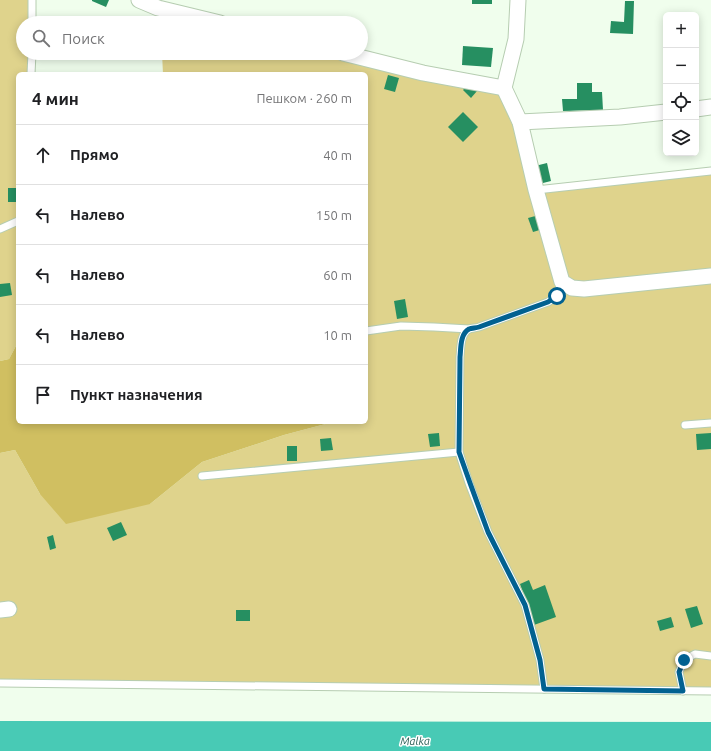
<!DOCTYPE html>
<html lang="ru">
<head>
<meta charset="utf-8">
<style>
  :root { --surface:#fff; --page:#f2f2f2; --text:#202124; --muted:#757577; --line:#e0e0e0 }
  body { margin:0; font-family:Ubuntu,sans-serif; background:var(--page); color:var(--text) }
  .controls { position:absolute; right:12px; top:12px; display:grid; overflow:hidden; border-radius:6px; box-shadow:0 2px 10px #0003 }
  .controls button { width:36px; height:36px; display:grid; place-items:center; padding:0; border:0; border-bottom:1px solid var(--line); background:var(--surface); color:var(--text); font:20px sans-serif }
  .stop { position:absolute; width:12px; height:12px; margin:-9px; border:3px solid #016191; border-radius:50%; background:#fff }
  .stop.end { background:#016191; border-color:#fff; box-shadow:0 1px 4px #0008 }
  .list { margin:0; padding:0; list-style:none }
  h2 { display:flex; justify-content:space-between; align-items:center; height:52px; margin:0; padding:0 16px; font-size:17px }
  h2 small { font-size:13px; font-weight:400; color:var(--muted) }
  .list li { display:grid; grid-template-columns:26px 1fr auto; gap:12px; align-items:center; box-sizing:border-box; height:60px; padding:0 16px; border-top:1px solid var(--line) }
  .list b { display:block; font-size:15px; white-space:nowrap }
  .list em { font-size:13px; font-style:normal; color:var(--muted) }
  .icon { flex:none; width:22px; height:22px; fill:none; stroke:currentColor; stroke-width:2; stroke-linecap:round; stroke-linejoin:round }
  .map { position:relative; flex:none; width:711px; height:751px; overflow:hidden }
  .search { position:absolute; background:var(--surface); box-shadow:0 2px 10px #0003; left:16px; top:16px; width:352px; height:44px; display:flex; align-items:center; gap:10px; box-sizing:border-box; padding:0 14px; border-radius:22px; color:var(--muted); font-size:15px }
  .panel { position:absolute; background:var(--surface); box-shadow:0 2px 10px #0003; left:16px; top:72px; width:352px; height:352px; border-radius:6px }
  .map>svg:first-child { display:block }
  .green { fill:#dfd38c }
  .forest { fill:#d0bf61 }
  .water { fill:#48cab5 }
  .building { fill:#268f61 }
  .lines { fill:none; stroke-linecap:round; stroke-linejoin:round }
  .lane-casing { stroke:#b6cdb1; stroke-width:9 }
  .street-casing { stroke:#b6cdb1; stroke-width:17 }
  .lane { stroke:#fff; stroke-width:7 }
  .street { stroke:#fff; stroke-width:15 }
  .route { stroke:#016191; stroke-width:5 }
  .labels { text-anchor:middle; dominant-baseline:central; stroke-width:3; stroke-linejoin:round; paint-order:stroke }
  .water-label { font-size:11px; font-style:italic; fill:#295e55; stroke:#fff }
</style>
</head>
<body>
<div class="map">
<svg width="711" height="751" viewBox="0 0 711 751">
  <rect width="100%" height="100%" fill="#f0feed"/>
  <g class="green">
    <path d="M0,0H32V23H23V53H32L31,74H18V342L9,359L0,361Z"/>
    <path d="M158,8L220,23H160Z"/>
    <path d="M162,53H343L504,88L536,190L711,171V691L0,683V453L15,450L40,494L150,504L202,462L284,435L333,422H366V74H163Z"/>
  </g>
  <path class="forest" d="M18,342V422H333L284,435L202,462L150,504L66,524L40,494L15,450L0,453V361L9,359Z"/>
  <path class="water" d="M0,721L711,722V751H0Z"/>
  <g class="building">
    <path d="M92,0H109L106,7L92,1Z"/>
    <rect x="472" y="0" width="20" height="4"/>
    <path d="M625,1H634L633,34L610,33L611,21L624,22Z"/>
    <path d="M463,46L493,48L491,67L462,65Z"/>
    <path d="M388,75L399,78L395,92L384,89Z"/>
    <path d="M577,83H592V92H602L603,110L563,111L562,99H577Z"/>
    <path d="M469,84L477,91L471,98L463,90Z"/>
    <path d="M463,112L478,127L463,142L448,127Z"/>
    <path d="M547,163L551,181L539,184L535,166Z"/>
    <rect x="8" y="188" width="10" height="14"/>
    <path d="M539,215L543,229L533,232L528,218Z"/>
    <path d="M10,283L12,295L0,297V284Z"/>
    <path d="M405,299L408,317L397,319L394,301Z"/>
    <path d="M439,433L440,446L430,447L428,434Z"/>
    <path d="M711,433V449L697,450L696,434Z"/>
    <path d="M331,438L333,450L321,451L320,439Z"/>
    <rect x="287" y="446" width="10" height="15"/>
    <path d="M121,522L127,535L113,541L107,528Z"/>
    <path d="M53,535L56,548L50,550L47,537Z"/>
    <path d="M529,580L533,590L545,585L556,617L534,625L520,584Z"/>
    <path d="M697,606L703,624L691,628L685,609Z"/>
    <rect x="236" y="610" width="14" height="11"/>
    <path d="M671,617L674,627L660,631L657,621Z"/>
  </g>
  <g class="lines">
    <defs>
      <g id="lane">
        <path d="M32,23V0"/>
        <path d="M31,74L32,53"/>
        <path d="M536,190L711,171"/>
        <path d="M0,229L18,221"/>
        <path d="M366,331L401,326L434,327L469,329"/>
        <path d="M685,425L711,423"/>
        <path d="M202,476L459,452"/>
        <path d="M0,683L711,691"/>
        <path d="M544,689L540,660L525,605L488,532L469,483L459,452L460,357C461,348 460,334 469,329C472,328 476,328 479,327L548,302L557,296L562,282"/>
        <path d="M683,691L679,672L684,660L695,654L711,656"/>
      </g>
      <g id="street">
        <path d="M139,0L158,8L220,23"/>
        <path d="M343,53L423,73L504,88L516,39L518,0"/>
        <path d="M504,88L520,122L536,190L562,282L572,288L584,289L711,276"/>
        <path d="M696,109L711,107"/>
        <path d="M520,122L620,117L666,112"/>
        <path d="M0,610L9,609"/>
      </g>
    </defs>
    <use href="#lane" class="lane-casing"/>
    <use href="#street" class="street-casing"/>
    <use href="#lane" class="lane"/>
    <use href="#street" class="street"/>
  </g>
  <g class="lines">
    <path class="route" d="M557,296L548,302L479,327C476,328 472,328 469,329C460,334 461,348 460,357L459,452L470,483L488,532L525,605L540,660L544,689L683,691L679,672L684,660"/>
  </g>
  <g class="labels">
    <g class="water-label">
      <text transform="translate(415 741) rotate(-1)">Malka</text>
    </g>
  </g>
</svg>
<div class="controls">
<button>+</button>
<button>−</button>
<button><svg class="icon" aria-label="locate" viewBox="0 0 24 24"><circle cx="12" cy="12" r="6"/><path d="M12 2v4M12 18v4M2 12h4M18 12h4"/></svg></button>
<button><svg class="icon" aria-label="layers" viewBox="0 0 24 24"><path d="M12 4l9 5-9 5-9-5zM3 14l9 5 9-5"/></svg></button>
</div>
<div class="stop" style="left:557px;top:296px"></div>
<div class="stop end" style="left:684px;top:660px"></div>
<div class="search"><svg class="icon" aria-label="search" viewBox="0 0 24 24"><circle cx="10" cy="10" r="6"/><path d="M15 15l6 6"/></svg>Поиск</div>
<section class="panel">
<h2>4 мин<small>Пешком · 260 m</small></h2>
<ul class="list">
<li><svg class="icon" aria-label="ahead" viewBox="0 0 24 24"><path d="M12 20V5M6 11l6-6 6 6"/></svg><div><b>Прямо</b></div><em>40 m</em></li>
<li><svg class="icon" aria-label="left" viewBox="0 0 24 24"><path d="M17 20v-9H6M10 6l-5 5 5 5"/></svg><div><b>Налево</b></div><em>150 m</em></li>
<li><svg class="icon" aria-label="left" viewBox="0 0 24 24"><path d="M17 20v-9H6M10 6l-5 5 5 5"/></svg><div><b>Налево</b></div><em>60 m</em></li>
<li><svg class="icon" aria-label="left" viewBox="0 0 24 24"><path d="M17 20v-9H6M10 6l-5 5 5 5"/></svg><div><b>Налево</b></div><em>10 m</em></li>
<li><svg class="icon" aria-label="arrive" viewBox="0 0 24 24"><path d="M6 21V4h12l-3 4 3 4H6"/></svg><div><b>Пункт назначения</b></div></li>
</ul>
</section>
</div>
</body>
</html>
